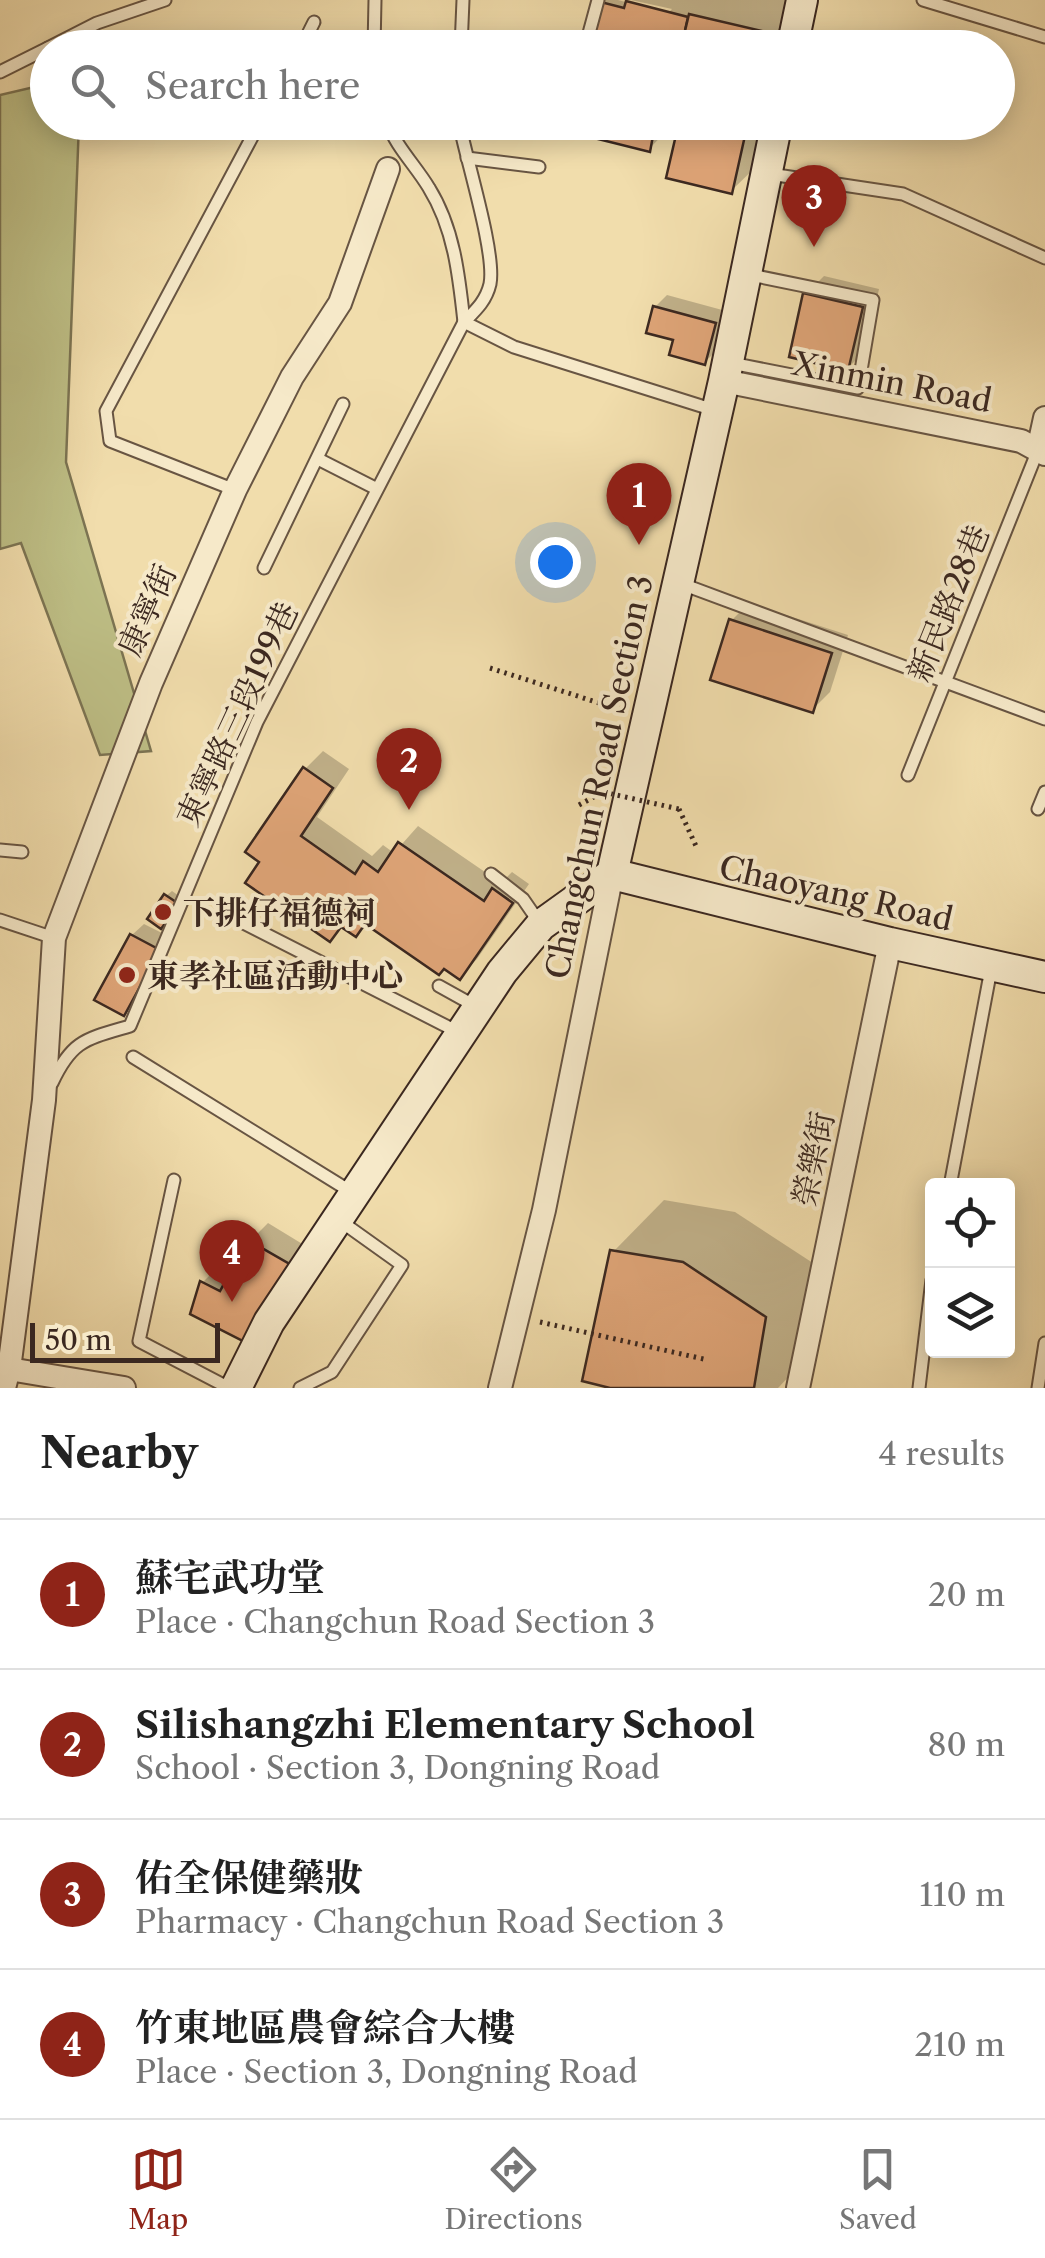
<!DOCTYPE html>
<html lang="en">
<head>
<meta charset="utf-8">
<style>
  :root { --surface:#fff; --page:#f2f2f2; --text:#222; --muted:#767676; --line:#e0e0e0; --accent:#8f2418 }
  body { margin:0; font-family:"Libre Caslon Text","Noto Serif TC",serif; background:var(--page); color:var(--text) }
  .controls { position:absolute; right:30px; bottom:30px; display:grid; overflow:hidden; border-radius:10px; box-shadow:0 5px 25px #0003 }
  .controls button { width:90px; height:90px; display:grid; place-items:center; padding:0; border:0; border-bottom:2px solid var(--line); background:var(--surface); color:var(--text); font:50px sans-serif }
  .scale { position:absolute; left:30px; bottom:25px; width:190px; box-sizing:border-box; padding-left:10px; border:5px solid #3b2820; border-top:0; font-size:28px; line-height:35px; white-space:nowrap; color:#3b2820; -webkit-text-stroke:8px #f6e9c9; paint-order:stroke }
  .you { position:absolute; left:555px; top:562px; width:35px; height:35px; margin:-25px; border:8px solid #fff; border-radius:50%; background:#1a73e8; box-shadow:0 0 0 15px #1a73e833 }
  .badge { display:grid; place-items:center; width:65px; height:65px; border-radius:50%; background:var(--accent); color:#fff; font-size:32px; font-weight:700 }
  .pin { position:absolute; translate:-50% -82px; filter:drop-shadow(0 2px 5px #0008) }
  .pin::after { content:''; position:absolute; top:52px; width:35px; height:30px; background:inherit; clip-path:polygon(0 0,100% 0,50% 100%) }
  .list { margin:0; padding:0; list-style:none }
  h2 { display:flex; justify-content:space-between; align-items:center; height:130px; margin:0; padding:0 40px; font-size:42px }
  h2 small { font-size:32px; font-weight:400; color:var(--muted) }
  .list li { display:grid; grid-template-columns:65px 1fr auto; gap:30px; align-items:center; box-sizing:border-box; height:150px; padding:0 40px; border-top:2px solid var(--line) }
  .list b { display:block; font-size:38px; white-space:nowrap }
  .list p { margin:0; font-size:32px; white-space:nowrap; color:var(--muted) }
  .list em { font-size:32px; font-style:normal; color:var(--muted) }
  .icon { flex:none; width:55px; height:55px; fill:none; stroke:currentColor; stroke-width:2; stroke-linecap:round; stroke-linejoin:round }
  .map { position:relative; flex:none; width:1045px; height:1388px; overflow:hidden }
  .search { position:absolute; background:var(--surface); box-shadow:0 5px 25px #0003; left:30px; right:30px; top:30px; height:110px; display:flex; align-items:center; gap:25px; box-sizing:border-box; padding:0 35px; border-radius:55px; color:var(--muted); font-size:38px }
  .sheet { height:730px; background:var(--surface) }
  nav { display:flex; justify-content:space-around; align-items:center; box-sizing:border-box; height:140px; border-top:2px solid var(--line); background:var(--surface); font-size:28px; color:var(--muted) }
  nav a { display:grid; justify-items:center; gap:5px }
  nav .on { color:var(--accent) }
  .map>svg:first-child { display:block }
  .green { fill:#bebf86; stroke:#7c7453; stroke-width:2.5 }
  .shadow { fill:#0003 }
  .building { fill:#dea477; stroke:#3b2820; stroke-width:2.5 }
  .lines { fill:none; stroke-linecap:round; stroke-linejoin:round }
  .lane-casing { stroke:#685543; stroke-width:15 }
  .street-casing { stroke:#685543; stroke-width:26 }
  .secondary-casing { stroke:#3b2820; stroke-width:34 }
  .path { stroke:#3b2820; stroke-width:5; stroke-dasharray:2.5 5; stroke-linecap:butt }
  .lane { stroke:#f6e9c9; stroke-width:11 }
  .street { stroke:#f6e9c9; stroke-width:22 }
  .secondary { stroke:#f6e9c9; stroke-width:30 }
  .path-bridge { stroke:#3b2820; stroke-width:5; stroke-dasharray:2.5 5; stroke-linecap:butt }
  .poi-dot { fill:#8f2418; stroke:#f6e9c9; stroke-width:4 }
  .labels { text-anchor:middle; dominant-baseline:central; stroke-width:8; stroke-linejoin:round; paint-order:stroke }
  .street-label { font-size:32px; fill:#3b2820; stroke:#f6e9c9 }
  .poi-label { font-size:32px; font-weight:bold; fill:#3b2820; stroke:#f6e9c9; text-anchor:start }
</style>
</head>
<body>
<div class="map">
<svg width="1045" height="1388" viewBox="0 0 1045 1388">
  <rect width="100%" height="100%" fill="#f1ddac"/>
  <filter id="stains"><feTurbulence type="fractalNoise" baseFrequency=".002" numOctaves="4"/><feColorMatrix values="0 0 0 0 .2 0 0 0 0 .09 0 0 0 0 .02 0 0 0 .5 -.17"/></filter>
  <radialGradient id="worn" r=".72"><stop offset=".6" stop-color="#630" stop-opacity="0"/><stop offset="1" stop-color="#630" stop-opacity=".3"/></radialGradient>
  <path class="green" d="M47,84L48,122L79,123L66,462L151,751L100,755L21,543L0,549V95Z"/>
  <g class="shadow">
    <path d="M597,0H618L668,13L672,9L631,0H798L787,48H683L662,42L661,48H586Z"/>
    <path d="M558,122H675L649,149Z"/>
    <path d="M682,122H773L765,158L731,191Z"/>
    <path d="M824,276L879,289L866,350L848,368L806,294Z"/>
    <path d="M667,295L726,311L716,351L704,363L676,338L655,307Z"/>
    <path d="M749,603L848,635L830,692L812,710L731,621Z"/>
    <path d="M323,751L349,769L317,817L372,856L383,845L394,853L418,826L501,883L512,872L529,884L477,959L459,977L367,922L355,934L343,925L330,938L263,861L305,769Z"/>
    <path d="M172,891L182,898L151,918L166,896Z"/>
    <path d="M144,924L170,937L135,1001L123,1013L132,935Z"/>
    <path d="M664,1200L735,1212L816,1265L799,1366L778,1388H621L613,1252Z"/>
    <path d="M268,1223L309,1248L263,1321L202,1283L220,1265L233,1271L250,1241Z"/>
  </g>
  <g class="building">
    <path d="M593,0L624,8L626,1L688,17L681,48L639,39L637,48H625L585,36Z"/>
    <path d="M689,14L766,32L763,48H681Z"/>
    <path d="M555,122H644L655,125L650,152L554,128Z"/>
    <path d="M679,122H748L732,194L666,178Z"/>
    <path d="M803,293L863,307L848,371L789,357Z"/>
    <path d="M653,306L716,323L705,365L669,355L673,340L646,333Z"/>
    <path d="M729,619L832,653L813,713L710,680Z"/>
    <path d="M303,767L333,788L301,836L355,874L363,861L378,872L398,842L484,901L492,888L513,903L460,980L444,969L439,975L365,924L356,937L341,927L330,942L245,883L259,862L245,852Z"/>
    <path d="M164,894L179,904L161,929L147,919Z"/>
    <path d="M130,934L160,950L124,1016L94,1000Z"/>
    <path d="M248,1240L293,1266L245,1342L190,1314L200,1281L220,1291Z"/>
    <path d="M610,1250L683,1262L766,1317L754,1388H610L582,1381Z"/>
  </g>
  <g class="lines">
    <defs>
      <g id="lane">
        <path d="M923,0L1045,37"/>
        <path d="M48,48L97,23L165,0"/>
        <path d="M301,48L314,22"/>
        <path d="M374,48L375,0"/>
        <path d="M461,48L463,0"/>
        <path d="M585,48L598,0"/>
        <path d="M0,72L48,48"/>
        <path d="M387,122C396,147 416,166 429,188C454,228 459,276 464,322"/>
        <path d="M467,158L539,167"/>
        <path d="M770,174L903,194L1045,258"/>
        <path d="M464,322L514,347L714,410"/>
        <path d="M731,363L858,388L873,300L746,274"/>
        <path d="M318,459L377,489"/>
        <path d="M235,490L110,441L106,411L260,122"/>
        <path d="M264,568L343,404"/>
        <path d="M682,584L1045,719"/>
        <path d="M908,775L1038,450"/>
        <path d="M1038,809L1045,792"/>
        <path d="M0,850L22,852"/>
        <path d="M491,874L523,899L541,925"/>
        <path d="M224,913L458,1032"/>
        <path d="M0,920L54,938"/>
        <path d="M439,986L475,1006"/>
        <path d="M133,1057L353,1193"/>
        <path d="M52,1083C72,1040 86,1039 130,1026L257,722L464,322C476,310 486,301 490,284C496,253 466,159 459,122"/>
        <path d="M174,1180L139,1341L229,1388"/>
        <path d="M950,1186L991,969"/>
        <path d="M300,1388L332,1372L402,1265L339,1220"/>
        <path d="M919,1388L932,1280"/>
        <path d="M1038,1388L1045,1343"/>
      </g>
      <g id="street">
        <path d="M724,381L1021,441L1045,454"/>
        <path d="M1038,450L1045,418"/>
        <path d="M9,1369L124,1388"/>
        <path d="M4,1388L9,1369L44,1100L54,938L151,683L235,490L292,377L340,303L388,169"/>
        <path d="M500,1388L544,1210L612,874"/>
        <path d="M798,1388L890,943"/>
      </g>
      <g id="secondary">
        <path d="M792,48L802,0"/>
        <path d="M612,874L724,381L777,122"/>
        <path d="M612,874L890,943L1045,977"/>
        <path d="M236,1388L269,1322L502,972L541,925L612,874"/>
      </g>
    </defs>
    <use href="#lane" class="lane-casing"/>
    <use href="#street" class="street-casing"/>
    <use href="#secondary" class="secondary-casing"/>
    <g class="path">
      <path d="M490,668L621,710"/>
      <path d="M579,805L603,792"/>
      <path d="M679,809L696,846"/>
      <path d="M540,1322L708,1360"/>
    </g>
    <use href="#lane" class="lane"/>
    <use href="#street" class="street"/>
    <use href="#secondary" class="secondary"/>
    <path class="path-bridge" d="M603,792L679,809"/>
  </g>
  <g class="poi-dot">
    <circle cx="163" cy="912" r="10"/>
    <circle cx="127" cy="975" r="10"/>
  </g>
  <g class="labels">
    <g class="street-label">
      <text transform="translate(892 382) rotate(11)">Xinmin Road</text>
      <text transform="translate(948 603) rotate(-68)">新民路28巷</text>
      <text transform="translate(147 610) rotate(-66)">康寧街</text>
      <text transform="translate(237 714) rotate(-65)">東寧路三段199巷</text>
      <text transform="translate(599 777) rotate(-78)">Changchun Road Section 3</text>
      <text transform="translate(836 893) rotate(13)">Chaoyang Road</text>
      <text transform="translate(813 1159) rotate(-78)">榮樂街</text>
    </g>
    <g class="poi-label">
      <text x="183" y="912">下排仔福德祠</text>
      <text x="147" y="975">東孝社區活動中心</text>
    </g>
  </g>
  <rect width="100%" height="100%" filter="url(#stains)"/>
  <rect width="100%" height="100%" fill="url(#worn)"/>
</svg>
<div class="controls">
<button><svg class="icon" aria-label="locate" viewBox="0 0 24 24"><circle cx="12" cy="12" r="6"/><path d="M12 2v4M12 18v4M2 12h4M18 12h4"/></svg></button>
<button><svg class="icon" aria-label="layers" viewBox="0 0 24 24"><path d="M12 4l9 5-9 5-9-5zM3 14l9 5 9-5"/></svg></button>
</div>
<div class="scale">50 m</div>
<div class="you"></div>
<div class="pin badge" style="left:639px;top:545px">1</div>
<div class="pin badge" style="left:409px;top:810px">2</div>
<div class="pin badge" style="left:814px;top:247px">3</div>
<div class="pin badge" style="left:232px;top:1302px">4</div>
<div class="search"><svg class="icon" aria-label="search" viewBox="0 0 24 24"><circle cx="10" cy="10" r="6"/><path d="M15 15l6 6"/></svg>Search here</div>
</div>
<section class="sheet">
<h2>Nearby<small>4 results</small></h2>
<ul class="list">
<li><span class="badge">1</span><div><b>蘇宅武功堂</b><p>Place · Changchun Road Section 3</p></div><em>20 m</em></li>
<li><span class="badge">2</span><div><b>Silishangzhi Elementary School</b><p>School · Section 3, Dongning Road</p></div><em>80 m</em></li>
<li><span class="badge">3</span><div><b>佑全保健藥妝</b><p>Pharmacy · Changchun Road Section 3</p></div><em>110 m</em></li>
<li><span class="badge">4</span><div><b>竹東地區農會綜合大樓</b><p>Place · Section 3, Dongning Road</p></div><em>210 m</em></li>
</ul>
</section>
<nav>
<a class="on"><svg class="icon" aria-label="map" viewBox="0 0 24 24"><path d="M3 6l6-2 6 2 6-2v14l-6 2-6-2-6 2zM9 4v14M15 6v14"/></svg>Map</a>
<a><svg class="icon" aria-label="directions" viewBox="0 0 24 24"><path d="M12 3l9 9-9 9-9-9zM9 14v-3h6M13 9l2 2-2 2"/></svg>Directions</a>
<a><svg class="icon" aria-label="saved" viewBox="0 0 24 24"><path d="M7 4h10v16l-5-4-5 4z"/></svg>Saved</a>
</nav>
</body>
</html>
